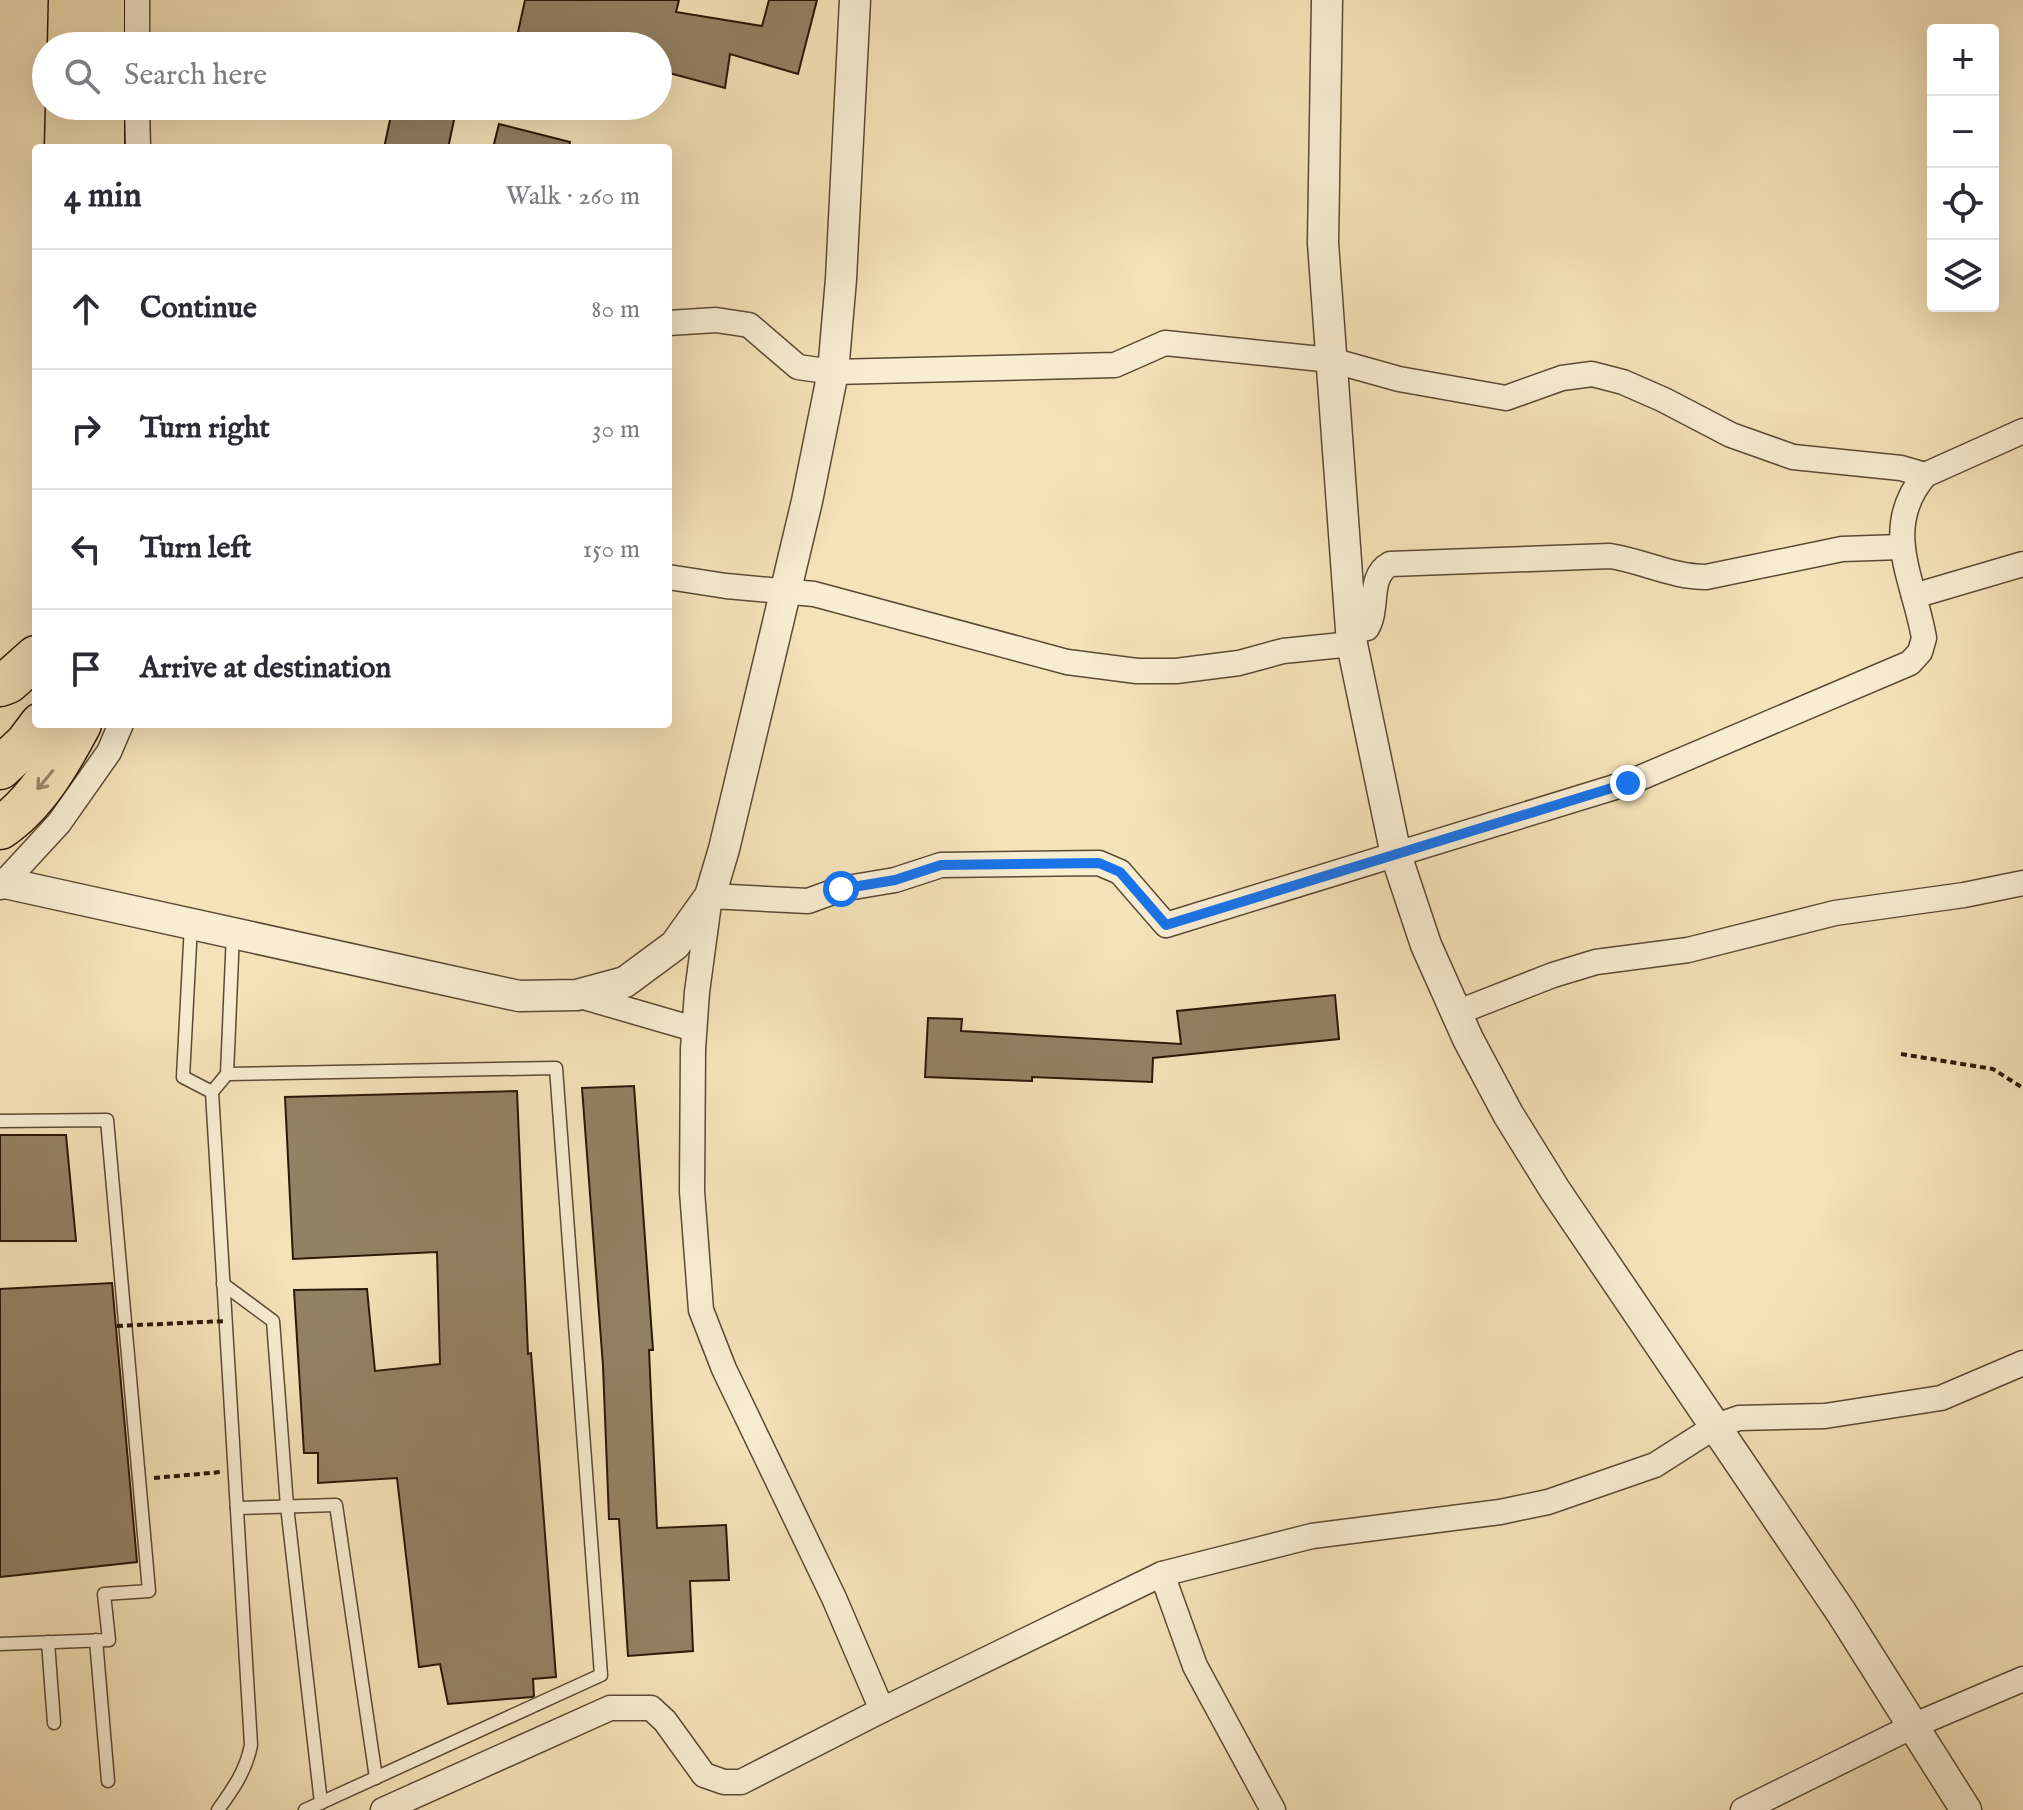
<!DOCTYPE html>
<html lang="en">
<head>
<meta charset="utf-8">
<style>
  :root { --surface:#fff; --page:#f7f7f7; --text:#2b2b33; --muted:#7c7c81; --line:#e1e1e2 }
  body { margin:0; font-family:"IM FELL English",serif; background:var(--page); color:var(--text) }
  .controls { position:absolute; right:24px; top:24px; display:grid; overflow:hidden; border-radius:8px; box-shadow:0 8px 32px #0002 }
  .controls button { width:72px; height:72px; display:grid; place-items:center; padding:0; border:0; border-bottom:2px solid var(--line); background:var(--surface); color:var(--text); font:40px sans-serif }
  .stop { position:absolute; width:24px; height:24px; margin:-18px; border:6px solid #1a73e8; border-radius:50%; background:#fff }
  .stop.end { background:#1a73e8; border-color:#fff; box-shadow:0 2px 8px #0008 }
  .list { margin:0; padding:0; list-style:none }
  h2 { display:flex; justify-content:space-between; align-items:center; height:104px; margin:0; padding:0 32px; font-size:34px }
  h2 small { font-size:26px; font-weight:400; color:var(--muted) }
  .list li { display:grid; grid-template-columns:52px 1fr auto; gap:24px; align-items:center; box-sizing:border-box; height:120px; padding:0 32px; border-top:2px solid var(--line) }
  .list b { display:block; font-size:30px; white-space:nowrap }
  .list em { font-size:26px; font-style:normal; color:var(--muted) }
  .icon { flex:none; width:44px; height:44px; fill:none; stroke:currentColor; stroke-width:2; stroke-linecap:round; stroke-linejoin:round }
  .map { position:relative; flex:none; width:2023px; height:1810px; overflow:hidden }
  .search { position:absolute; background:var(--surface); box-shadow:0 8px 32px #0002; left:32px; top:32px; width:640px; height:88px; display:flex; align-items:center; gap:20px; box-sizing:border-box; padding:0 28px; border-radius:44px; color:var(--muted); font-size:30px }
  .panel { position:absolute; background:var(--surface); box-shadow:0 8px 32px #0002; left:32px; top:144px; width:640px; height:584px; border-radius:8px }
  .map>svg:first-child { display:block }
  .building { fill:#938164; stroke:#2a1808; stroke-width:2 }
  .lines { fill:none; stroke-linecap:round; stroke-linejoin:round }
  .service-casing { stroke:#5c4a34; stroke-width:15 }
  .minor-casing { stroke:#5c4a34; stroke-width:27 }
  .tertiary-casing { stroke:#5c4a34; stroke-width:33 }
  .motorway-casing { stroke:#2a1808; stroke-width:45 }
  .path { stroke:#2a1808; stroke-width:4; stroke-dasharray:6 4; stroke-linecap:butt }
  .service { stroke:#f8ecd1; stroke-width:12 }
  .minor { stroke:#f8ecd1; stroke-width:24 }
  .tertiary { stroke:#f8ecd1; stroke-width:30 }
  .motorway { stroke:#f4e2b8; stroke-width:42 }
  .path-bridge { stroke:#2a1808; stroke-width:4; stroke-dasharray:6 4; stroke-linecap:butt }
  .oneway { stroke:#998769 }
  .route { stroke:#1a73e8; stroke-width:10 }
</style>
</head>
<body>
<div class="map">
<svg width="2023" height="1810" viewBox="0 0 2023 1810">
  <rect width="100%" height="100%" fill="#f4e2b8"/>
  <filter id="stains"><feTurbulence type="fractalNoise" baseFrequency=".0025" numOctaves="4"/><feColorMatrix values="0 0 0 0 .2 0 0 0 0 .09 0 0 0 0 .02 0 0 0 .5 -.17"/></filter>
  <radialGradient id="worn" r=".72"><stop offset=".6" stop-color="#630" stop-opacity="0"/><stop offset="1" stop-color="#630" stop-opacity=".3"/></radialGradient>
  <g class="building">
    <path d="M525,0H679L676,12L762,26L769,0H817L798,74L730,54L725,88L658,70V46H515Z"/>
    <path d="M393,106H457L448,148H384Z"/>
    <path d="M499,124L570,142L569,148H493Z"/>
    <path d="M1335,995L1339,1039L1153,1058L1152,1082L1032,1077V1081L925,1077L928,1018L962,1019L961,1031L1181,1044L1177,1011Z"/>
    <path d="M634,1086L653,1350H649L657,1528L726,1525L729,1580L690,1581L693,1651L628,1656L619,1519H609L603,1366L582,1088Z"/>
    <path d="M517,1091L528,1354L531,1353L556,1677L533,1679L534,1696L532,1697L448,1704L440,1664L419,1667L397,1478L318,1483V1453H304L294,1290L367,1289L375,1371L440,1364L437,1252L293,1259L285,1097Z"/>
    <path d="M0,1135H66L76,1241H0Z"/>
    <path d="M112,1283L137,1562L0,1577V1289Z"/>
  </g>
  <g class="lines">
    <defs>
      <g id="service">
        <path d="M191,925L183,1077L212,1092L251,1745C246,1771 233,1789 218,1810"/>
        <path d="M227,1074L556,1068L601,1675L305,1810"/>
        <path d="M212,1092L227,1074L233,933"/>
        <path d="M0,1121L107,1120L149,1591L104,1594L109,1640L0,1644"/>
        <path d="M223,1284L273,1321L287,1506L321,1803"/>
        <path d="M237,1508L336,1505L376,1778"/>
        <path d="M96,1640L108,1781"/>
        <path d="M48,1642L54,1723"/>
      </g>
      <g id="minor">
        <path d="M137,0V46"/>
        <path d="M137,106L138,148"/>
        <path d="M668,323L716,320L749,325L798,367L833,372L1115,365L1165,343L1331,360L1399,379L1506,398L1562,378L1592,374L1623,382L1664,400L1731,435L1793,457L1901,468L1925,475"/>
        <path d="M668,577L726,586L814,594L1067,662L1137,671H1176L1239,663L1283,651L1352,644"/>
        <path d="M1914,596L2023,564"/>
        <path d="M1351,630L1367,628C1379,608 1367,577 1390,564L1610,556C1643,561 1672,577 1706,577L1842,549L1901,547"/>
        <path d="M0,887L59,823L109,752L121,724"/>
        <path d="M577,995L694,1029"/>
        <path d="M1456,1013L1553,975L1596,962L1688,950L1835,913L1964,895L2023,883"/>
        <path d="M1162,1574L1195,1666L1273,1810"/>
        <path d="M882,1710L834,1598L724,1369L701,1310L692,1191L693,1049L697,992L710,896L808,901L841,889L895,880L941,865L1099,863L1120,872L1166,925L1628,783L1910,663L1920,652L1924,638C1914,579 1880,528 1925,475L2023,431"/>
        <path d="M383,1810L610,1708H651L665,1721L704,1775L724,1782H741L882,1710L1162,1574L1312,1536L1500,1512L1548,1502L1655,1465L1716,1426L1739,1418L1825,1416L1941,1398L2023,1363"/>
        <path d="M1743,1810L1915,1725L2023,1679"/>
      </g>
      <g id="tertiary">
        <path d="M1327,0L1323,243L1352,644L1396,855L1426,945L1468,1039L1508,1114L1555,1190L1841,1612L1966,1810"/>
        <path d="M5,883L519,996L577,995L625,982L675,945L710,896L724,849L807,501L833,372L841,279L855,0"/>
      </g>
      <g id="motorway">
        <path d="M69,46L70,0"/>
        <path d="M103,46V0"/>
        <path d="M66,148L67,106"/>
        <path d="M103,148V106"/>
        <path d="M0,685L8,682L36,657"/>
        <path d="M0,768L26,744L41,724"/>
        <path d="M0,828C36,804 60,762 80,724"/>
      </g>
    </defs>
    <use href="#service" class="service-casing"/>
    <use href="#minor" class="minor-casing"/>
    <use href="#tertiary" class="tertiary-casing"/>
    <use href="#motorway" class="motorway-casing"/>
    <g class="path">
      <path d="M1901,1054L1993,1069L2023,1088"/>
      <path d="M154,1478L221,1472"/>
    </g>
    <use href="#service" class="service"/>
    <use href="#minor" class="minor"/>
    <use href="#tertiary" class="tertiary"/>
    <use href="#motorway" class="motorway"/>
    <path class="path-bridge" d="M117,1326L226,1321"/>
  </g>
  <defs><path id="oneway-shaft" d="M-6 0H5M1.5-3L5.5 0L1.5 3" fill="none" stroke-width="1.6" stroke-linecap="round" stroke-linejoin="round" transform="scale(2)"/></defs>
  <use class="oneway" href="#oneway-shaft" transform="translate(45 780) rotate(130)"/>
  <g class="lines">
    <path class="route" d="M841,889L895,880L941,865L1099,863L1120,872L1166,925L1628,783"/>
  </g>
  <rect width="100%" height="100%" filter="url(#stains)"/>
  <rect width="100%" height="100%" fill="url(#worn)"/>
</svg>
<div class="controls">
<button>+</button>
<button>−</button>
<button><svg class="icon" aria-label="locate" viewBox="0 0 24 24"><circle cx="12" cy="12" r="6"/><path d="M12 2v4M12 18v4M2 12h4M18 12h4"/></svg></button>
<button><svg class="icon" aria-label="layers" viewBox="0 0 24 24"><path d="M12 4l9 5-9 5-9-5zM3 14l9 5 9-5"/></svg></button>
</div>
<div class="stop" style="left:841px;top:889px"></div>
<div class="stop end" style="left:1628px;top:783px"></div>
<div class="search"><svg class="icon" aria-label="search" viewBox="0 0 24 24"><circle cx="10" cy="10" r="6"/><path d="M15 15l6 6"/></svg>Search here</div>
<section class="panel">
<h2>4 min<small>Walk · 260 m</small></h2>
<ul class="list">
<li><svg class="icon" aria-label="ahead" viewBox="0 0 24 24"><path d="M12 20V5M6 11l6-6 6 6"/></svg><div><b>Continue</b></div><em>80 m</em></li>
<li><svg class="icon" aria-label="right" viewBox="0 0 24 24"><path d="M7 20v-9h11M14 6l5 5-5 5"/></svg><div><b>Turn right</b></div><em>30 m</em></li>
<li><svg class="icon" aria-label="left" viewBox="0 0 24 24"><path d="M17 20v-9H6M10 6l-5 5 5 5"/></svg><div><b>Turn left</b></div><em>150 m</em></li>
<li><svg class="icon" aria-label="arrive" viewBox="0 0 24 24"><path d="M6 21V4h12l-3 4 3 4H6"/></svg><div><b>Arrive at destination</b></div></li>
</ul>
</section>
</div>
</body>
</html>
